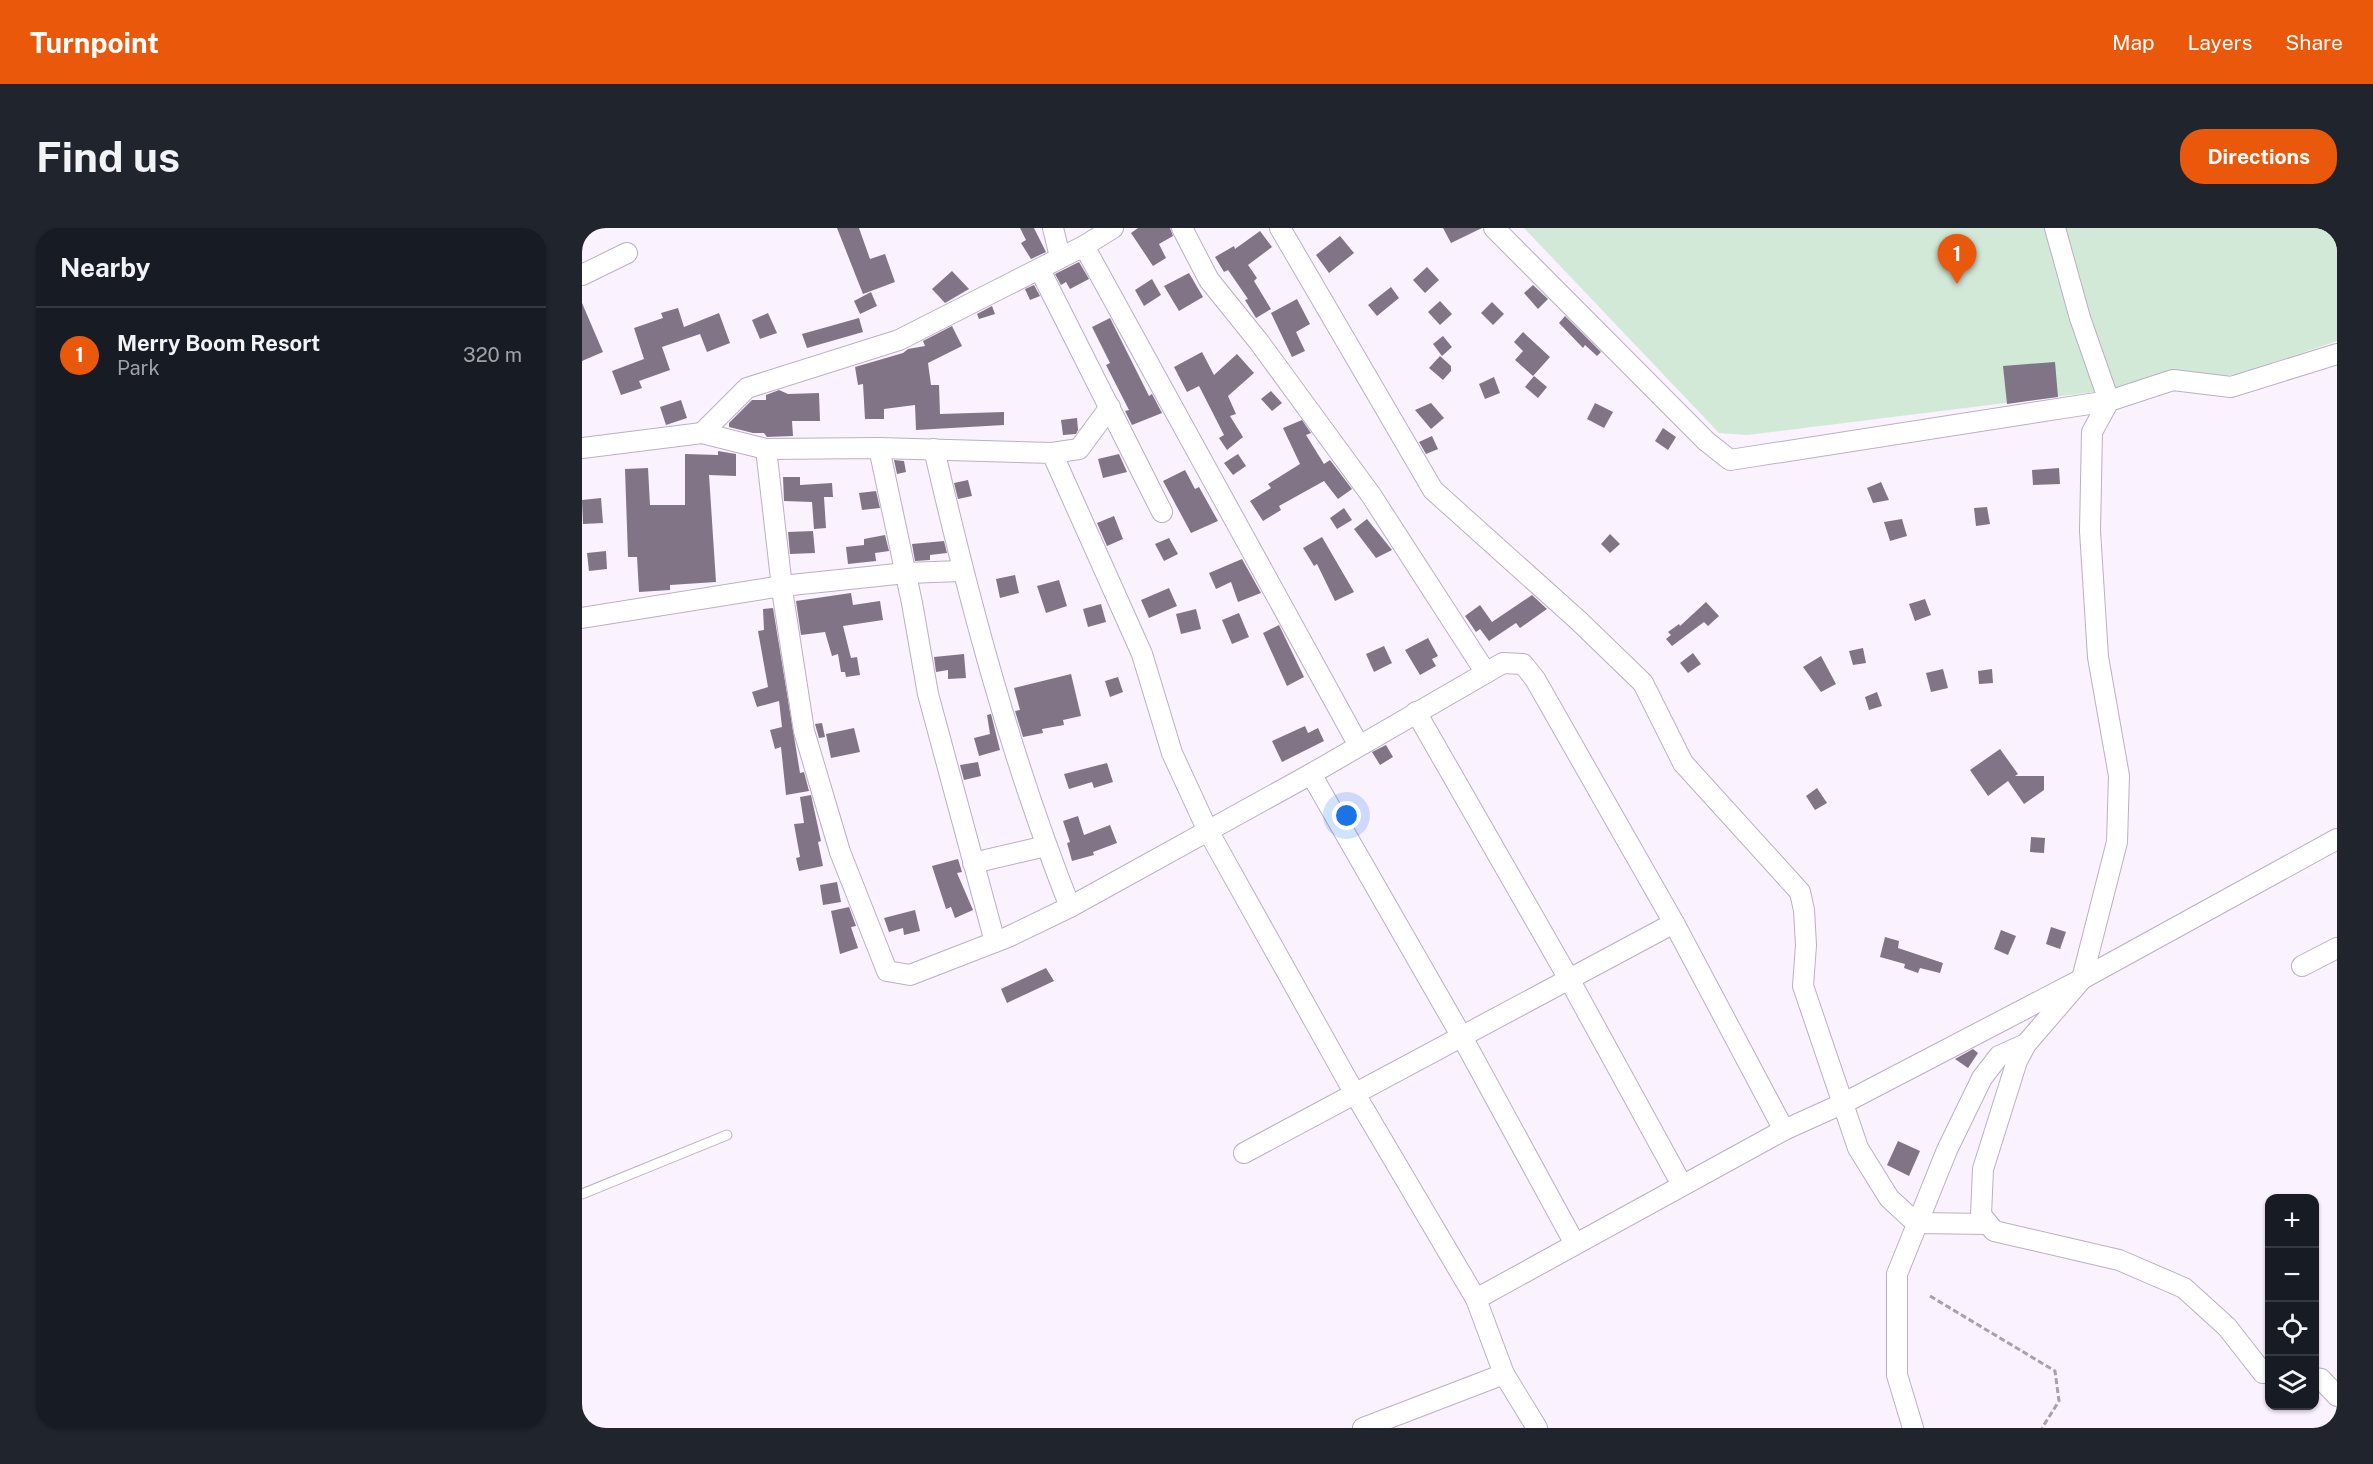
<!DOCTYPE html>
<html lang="en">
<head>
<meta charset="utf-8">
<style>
  :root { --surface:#171b24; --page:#20242c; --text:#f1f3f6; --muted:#9ea1a6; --line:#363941; --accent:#ea580c }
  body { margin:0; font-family:"Public Sans",sans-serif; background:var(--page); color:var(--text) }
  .controls { position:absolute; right:18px; bottom:18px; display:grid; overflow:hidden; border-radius:12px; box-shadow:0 2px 4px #0004 }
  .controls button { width:54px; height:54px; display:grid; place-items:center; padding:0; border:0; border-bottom:2px solid var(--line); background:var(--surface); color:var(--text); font:30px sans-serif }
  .you { position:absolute; left:765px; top:588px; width:21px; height:21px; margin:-15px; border:4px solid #fff; border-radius:50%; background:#1a73e8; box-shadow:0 0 0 9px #1a73e833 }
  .badge { display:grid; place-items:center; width:39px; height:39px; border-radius:50%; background:var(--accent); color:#fff; font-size:20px; font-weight:700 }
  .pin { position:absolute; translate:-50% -50px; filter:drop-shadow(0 2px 3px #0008) }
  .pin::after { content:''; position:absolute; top:32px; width:21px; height:18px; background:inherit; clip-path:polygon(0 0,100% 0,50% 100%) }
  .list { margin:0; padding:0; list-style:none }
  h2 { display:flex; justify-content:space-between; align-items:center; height:78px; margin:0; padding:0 24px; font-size:26px }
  h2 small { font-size:20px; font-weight:400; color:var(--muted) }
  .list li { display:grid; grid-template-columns:39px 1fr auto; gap:18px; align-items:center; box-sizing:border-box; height:96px; padding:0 24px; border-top:2px solid var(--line) }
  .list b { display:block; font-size:22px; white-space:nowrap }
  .list p { margin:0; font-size:20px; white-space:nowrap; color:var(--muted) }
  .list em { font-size:20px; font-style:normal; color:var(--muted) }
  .icon { flex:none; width:33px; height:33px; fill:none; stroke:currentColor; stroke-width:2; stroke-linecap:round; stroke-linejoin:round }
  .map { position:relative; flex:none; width:1755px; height:1200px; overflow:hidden; border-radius:24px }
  header { display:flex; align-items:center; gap:36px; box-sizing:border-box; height:84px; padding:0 30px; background:var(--accent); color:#fff }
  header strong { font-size:28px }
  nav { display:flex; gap:33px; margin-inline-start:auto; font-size:21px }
  .intro { display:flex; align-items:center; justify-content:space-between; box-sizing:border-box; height:144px; padding:0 36px }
  h1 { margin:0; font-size:42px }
  .button { padding:15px 27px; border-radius:24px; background:var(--accent); color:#fff; font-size:21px; font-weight:700 }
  main { display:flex; gap:36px; padding:0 36px }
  aside { flex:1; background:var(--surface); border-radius:24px; box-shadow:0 2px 4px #0004 }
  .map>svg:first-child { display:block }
  .green { fill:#d3e9d8 }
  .building { fill:#807486 }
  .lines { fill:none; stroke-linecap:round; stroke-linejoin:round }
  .lane-casing { stroke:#bbafc2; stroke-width:11 }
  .street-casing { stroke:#bbafc2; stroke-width:22 }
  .path { stroke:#a8a1ac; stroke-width:3; stroke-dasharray:6 3; stroke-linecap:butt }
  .lane { stroke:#fff; stroke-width:9 }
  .street { stroke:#fff; stroke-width:20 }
</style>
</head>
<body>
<header>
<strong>Turnpoint</strong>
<nav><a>Map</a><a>Layers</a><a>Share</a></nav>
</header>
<div class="intro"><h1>Find us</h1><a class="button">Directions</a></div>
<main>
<aside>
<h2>Nearby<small></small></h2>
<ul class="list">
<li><span class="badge">1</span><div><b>Merry Boom Resort</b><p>Park</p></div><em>320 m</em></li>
</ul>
</aside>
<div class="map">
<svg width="1755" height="1200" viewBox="0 0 1755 1200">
  <rect width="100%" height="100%" fill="#faf2ff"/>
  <path class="green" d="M942,0H1755V113L1657,146L1165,207L1137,205Z"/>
  <g class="building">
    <path d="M255,0H277L288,31L303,26L313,54L281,66Z"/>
    <path d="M438,0H452L464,24L449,31L439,15L444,12Z"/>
    <path d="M556,0H588L591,8L577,16L584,30L571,38L549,5Z"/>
    <path d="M861,0H900L869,15Z"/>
    <path d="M678,3L690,19L666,37L675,50L672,53L689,81L674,90L663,72L666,71L646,42L642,44L633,29L652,18L653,21Z"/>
    <path d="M758,8L772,25L747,45L734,27Z"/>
    <path d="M497,34L507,51L488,61L484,54L479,57L473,46Z"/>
    <path d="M845,39L857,52L843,65L831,52Z"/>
    <path d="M370,43L387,61L363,75L350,61Z"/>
    <path d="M607,45L621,69L597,83L582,58Z"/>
    <path d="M570,51L579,67L562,78L553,62Z"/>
    <path d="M452,57L458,68L448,72L443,61Z"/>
    <path d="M951,57L966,71L956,81L942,65Z"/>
    <path d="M809,59L817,70L795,88L786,77Z"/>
    <path d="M289,64L295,78L278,86L272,73Z"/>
    <path d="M715,71L728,96L714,104L723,123L710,129L689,85Z"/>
    <path d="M858,73L870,86L858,97L846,84Z"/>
    <path d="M910,74L922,86L911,97L899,85Z"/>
    <path d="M0,75L21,124L0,133Z"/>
    <path d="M410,78L413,86L397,91L395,86Z"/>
    <path d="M96,80L102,99L137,85L148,115L125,124L118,106L80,119L88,142L57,153L60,160L39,167L30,143L62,131L52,100L81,90L79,85Z"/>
    <path d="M186,85L195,105L178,111L170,92Z"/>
    <path d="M983,88L1019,124L1015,128L1003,117L1001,120L977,95Z"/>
    <path d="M277,90L281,104L225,120L220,106Z"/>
    <path d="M528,90L567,168L570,166L580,185L550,197L543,183L547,182L524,137L528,135L510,99Z"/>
    <path d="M370,98L380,118L346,135L349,157H357L358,186L422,184V197L334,202L333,177L302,181V191H283L281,156L276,157L273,139L321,125L326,121L343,118L341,113Z"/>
    <path d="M941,104L968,129L951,148L933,132L941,123L932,114Z"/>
    <path d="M861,108L870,119L860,128L851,116Z"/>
    <path d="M620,124L632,147L655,126L672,145L646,168L654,186L648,188L661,209L645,222L637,210L642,207L617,158L605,164L592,139Z"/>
    <path d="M858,128L869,138V143L861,152L847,140Z"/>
    <path d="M1473,134L1476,169L1425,176L1421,138Z"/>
    <path d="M952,148L965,159L956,170L943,159Z"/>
    <path d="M912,149L918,165L903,171L897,156Z"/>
    <path d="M197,162L206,166L237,165L238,193H210L211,208L185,209L182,205H171L147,199V195L170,172H184V167Z"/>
    <path d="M689,163L700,175L690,183L679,171Z"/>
    <path d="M99,172L105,190L84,197L78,179Z"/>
    <path d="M849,175L862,190L849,201L833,182Z"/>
    <path d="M1013,175L1031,184L1022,200L1005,191Z"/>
    <path d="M495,190L496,202L494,206L481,207L479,192Z"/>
    <path d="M720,192L729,205L724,207L742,236L748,232L770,261L756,271L742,253L697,278L699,282L681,293L668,273L689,260L686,256L718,236L701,200Z"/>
    <path d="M1081,200L1094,209L1086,222L1073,213Z"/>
    <path d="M850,208L856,221L844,226L837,214Z"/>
    <path d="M136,223L154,226V248L127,247L134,354L88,357V362L57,364L55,329H46L43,241L66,240L68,277H103V226L136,227Z"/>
    <path d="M537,226L545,244L521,250L516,231Z"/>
    <path d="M656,226L664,238L651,247L642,235Z"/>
    <path d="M312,232L322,233L324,244L315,246Z"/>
    <path d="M1477,240L1478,256L1451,257L1450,242Z"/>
    <path d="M603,242L613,261L617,259L636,293L609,305L581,253Z"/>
    <path d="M201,249H218V257L250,255L251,269H242L244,300L232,301L230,274L202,273Z"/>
    <path d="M386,252L390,268L376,271L372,255Z"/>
    <path d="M1299,254L1307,272L1291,275L1285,260Z"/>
    <path d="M294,263L298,280L280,282L277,265Z"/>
    <path d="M19,270L21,295L1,296L0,272Z"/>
    <path d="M1405,279L1408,296L1394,298L1392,280Z"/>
    <path d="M762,280L770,292L755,301L748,290Z"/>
    <path d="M532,288L541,311L525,318L515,295Z"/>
    <path d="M785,291L810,322L794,330L772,301Z"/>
    <path d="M1320,291L1325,308L1308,313L1302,294Z"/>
    <path d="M231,303L233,325L208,326L206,304Z"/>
    <path d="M1028,306L1038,316L1028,325L1019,316Z"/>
    <path d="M303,307L307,323L293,325L294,333L266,336L264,319L282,317V311Z"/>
    <path d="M740,309L772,364L753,373L735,336L732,338L721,320Z"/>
    <path d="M587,310L596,326L582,333L573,316Z"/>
    <path d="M362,313L365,325L348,327V332L333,333L330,316Z"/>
    <path d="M24,323L25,341L7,343L5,325Z"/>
    <path d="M660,331L679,365L656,374L649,354L634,361L627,345Z"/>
    <path d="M433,347L437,365L418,370L414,351Z"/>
    <path d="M477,352L485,378L464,385L455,358Z"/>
    <path d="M587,360L595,378L567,390L559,372Z"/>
    <path d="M269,365L271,377L298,373L301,392L261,398L269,430L275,429L278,447L264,449L263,444H259L256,426L250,428L243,404L219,407L214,373Z"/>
    <path d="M950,367L965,381L938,400L934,395L907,413L898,401L894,404L883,388L898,377L910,394Z"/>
    <path d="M1343,371L1349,387L1333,393L1327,376Z"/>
    <path d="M1124,374L1137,388L1126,398L1122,394L1090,418L1084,411L1089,407L1086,404L1097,396L1098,398Z"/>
    <path d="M519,376L524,394L506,399L501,381Z"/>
    <path d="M191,380L218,545L222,544L227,563L204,567L199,519L193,521L188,502L200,499L197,473L175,479L170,464L186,459L176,403L182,402L181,381Z"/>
    <path d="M614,381L619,401L599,406L594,386Z"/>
    <path d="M657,385L667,409L650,416L640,392Z"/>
    <path d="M697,397L722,449L705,458L681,405Z"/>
    <path d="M846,410L856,428L850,431L854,438L838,447L823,422Z"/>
    <path d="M802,418L810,435L792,444L784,426Z"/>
    <path d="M1281,420L1284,435L1271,437L1267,423Z"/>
    <path d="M1111,425L1119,436L1106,445L1098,435Z"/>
    <path d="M382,426L384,450L366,451V442L354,444L352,429Z"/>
    <path d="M1239,428L1254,456L1239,464L1221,439Z"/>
    <path d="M1361,441L1366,460L1349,464L1344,445Z"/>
    <path d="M1410,441L1411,455L1397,456L1396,443Z"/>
    <path d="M489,446L499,488L481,492L482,497L460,501L461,505L441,509L433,483L438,482L432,460Z"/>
    <path d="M536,449L541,464L528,469L523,453Z"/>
    <path d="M1295,464L1300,478L1287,482L1283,469Z"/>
    <path d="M409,486L418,522L397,528L392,510L408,506L405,487Z"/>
    <path d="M240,495L243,509L237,510L233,496Z"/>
    <path d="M723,498L726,505L736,500L742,513L700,534L690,513Z"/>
    <path d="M272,500L278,524L249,530L244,506Z"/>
    <path d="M804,517L811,529L798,537L790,524Z"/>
    <path d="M1418,521L1436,546L1433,548H1462V562L1442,576L1426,553L1406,568L1388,542Z"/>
    <path d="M396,534L399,548L382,552L378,537Z"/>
    <path d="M525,535L531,554L512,560L510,554L487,561L482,546Z"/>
    <path d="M1235,560L1245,575L1233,582L1224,568Z"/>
    <path d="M229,567L239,613L236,614L241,638L217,643L214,630L218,629L212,596L222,595L218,569Z"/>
    <path d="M496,588L502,607L528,597L535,615L511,624L512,627L490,633L485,615L488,614L481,593Z"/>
    <path d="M1449,609L1463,610L1462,625L1448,624Z"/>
    <path d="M376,631L380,644L375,645L391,682L373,690L369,679L364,681L350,638Z"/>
    <path d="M255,654L259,674L241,677L238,657Z"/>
    <path d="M267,679L274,698L269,699L276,720L258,726L249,683Z"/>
    <path d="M333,682L338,703L322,707L321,700L307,704L302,690Z"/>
    <path d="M1469,699L1484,704L1478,721L1464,716Z"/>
    <path d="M1419,702L1434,708L1426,727L1412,721Z"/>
    <path d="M1303,709L1317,713L1316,720L1361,735L1358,745L1338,740L1336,745L1322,740L1323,736L1298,729Z"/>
    <path d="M464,740L472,753L425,775L419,761Z"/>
    <path d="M1391,821L1396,825L1386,840L1373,831Z"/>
    <path d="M1316,913L1338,923L1327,948L1305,937Z"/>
  </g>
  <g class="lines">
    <defs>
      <path id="lane" d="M0,966L145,907"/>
      <g id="street">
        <path d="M471,0L478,29"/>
        <path d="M600,0L627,52L677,114L789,267L904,445"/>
        <path d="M698,0L851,262L997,393L1061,455L1101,535L1218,664L1222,682L1224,717L1221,758L1276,920L1307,970L1334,995L1406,996"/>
        <path d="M912,0L1124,213L1148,232L1527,173L1498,90L1473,0"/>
        <path d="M502,18L531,0"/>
        <path d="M458,42L580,284"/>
        <path d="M0,47L45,25"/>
        <path d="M120,205L165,160L317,112L502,18L776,516"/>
        <path d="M0,220L120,205L184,221L297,220L470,225L560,426L590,525L625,601L773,866L894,1071L922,1146L955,1200"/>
        <path d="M297,220L330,375L346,466L413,714"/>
        <path d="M184,221L201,368L222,503L258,624L305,743L328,747L426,709L488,679L729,546L921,435L941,436L953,451L1092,695L1202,902"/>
        <path d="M352,221C388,377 429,530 488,679"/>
        <path d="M470,225L497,221L528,179"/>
        <path d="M0,390L200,358L324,345L380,343"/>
        <path d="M834,484L987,751L1100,957"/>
        <path d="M729,546L880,809L993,1016"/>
        <path d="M391,635L464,618"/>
        <path d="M1720,738L1755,720"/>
        <path d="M662,925L1092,695"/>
        <path d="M894,1071L1202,902L1262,875L1500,751L1755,611"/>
        <path d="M1688,1145H1681L1645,1099L1602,1060L1537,1032L1412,1003L1399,987L1401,941L1435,833L1444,816L1500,751L1535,614L1537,548L1516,429L1508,303L1510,204L1527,173L1591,152L1649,159L1755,126"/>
        <path d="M1732,1150L1739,1151L1755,1168"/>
        <path d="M781,1200L922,1146"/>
        <path d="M1331,1200L1315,1147V1046L1365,922L1400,850L1417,828L1444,816"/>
      </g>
    </defs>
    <use href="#lane" class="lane-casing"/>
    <use href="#street" class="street-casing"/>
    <path class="path" d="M1348,1068L1473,1143L1477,1173L1460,1200"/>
    <use href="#lane" class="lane"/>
    <use href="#street" class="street"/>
  </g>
</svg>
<div class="controls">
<button>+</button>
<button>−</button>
<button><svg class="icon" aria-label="locate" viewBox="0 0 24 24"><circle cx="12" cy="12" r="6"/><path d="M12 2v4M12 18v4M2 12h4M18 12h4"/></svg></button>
<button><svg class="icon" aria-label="layers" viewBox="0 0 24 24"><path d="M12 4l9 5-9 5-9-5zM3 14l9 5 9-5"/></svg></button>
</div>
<div class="you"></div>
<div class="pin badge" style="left:1375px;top:56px">1</div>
</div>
</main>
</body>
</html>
